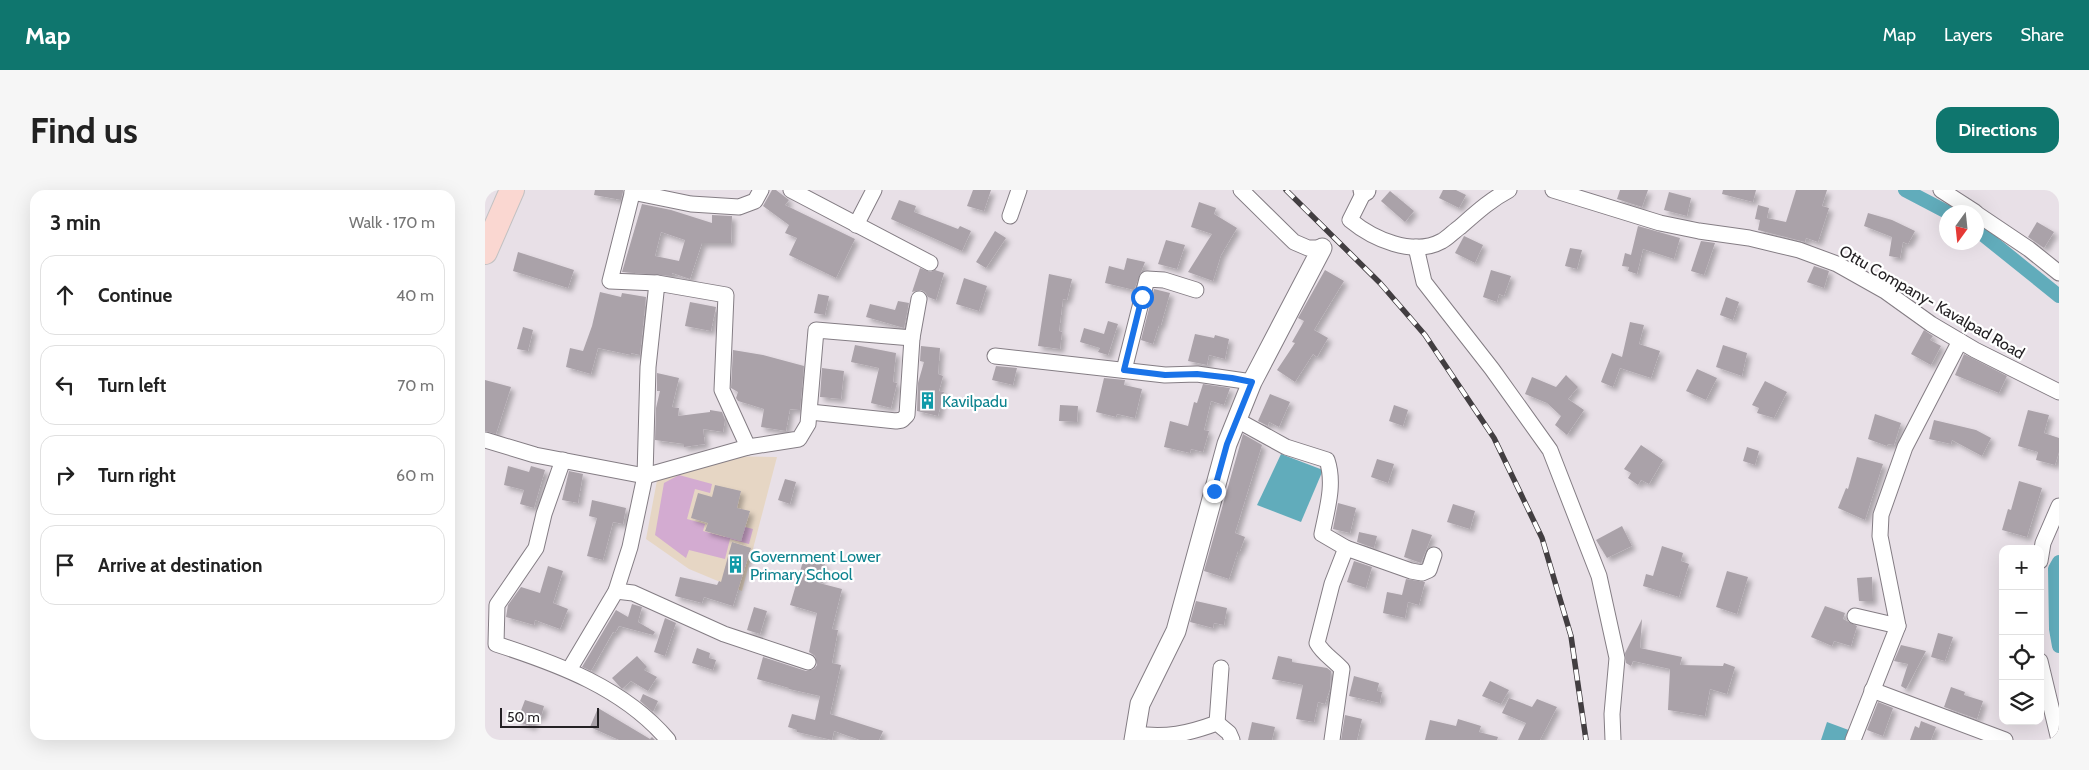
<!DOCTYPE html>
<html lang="en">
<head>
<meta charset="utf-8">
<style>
  :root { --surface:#fff; --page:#f6f6f6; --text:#222; --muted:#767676; --line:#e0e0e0; --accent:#0f766e }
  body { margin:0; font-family:Cabin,sans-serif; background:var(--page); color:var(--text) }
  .controls { position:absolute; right:15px; bottom:15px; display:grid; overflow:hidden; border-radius:10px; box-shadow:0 5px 20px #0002 }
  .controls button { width:45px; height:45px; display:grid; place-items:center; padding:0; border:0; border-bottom:1px solid var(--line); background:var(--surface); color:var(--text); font:25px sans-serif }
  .compass { position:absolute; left:1454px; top:15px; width:45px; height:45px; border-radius:50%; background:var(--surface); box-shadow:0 5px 20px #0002; rotate:195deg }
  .scale { position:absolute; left:15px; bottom:12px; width:99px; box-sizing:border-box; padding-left:5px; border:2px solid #242124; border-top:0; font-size:14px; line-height:18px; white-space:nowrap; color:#242124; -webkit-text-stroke:4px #fff; paint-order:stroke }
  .stop { position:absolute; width:15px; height:15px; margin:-11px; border:4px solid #1a73e8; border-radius:50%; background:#fff }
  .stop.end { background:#1a73e8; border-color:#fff; box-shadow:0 1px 5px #0008 }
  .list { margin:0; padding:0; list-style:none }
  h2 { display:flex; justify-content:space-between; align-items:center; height:65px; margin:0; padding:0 20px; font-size:21px }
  h2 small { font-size:16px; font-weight:400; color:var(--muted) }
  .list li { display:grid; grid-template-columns:32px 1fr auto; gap:15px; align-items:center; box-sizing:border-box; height:80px; margin:0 10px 10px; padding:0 10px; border:1px solid var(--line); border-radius:15px }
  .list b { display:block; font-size:19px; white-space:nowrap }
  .list em { font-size:16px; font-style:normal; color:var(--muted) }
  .icon { flex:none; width:28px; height:28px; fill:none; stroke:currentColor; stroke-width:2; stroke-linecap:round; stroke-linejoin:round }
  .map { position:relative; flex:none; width:1574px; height:550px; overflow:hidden; border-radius:15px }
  header { display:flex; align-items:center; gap:30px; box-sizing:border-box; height:70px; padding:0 25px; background:var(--accent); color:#fff }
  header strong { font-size:24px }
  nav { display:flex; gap:28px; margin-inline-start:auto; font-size:18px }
  .intro { display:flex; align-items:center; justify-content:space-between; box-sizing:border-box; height:120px; padding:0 30px }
  h1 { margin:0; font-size:35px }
  .button { padding:12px 22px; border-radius:15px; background:var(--accent); color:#fff; font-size:18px; font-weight:700 }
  main { display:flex; gap:30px; padding:0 30px }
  aside { flex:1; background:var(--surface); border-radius:15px; box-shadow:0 5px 20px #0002 }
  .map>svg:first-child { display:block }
  .education { fill:#e6d6c4 }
  .green { fill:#d3abd1 }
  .water { fill:#61acbb }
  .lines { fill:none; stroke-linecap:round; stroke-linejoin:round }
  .canal { stroke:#61acbb; stroke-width:14 }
  .building { fill:#aaa2a9; fill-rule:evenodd; filter:url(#shadow) }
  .minor-casing { stroke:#847d84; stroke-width:17 }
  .tertiary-casing { stroke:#847d84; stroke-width:21 }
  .secondary-casing { stroke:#847d84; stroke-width:23 }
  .primary-casing { stroke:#c2c1c2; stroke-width:26 }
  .minor { stroke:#fff; stroke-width:15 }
  .tertiary { stroke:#fff; stroke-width:19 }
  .secondary { stroke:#fff; stroke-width:21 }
  .primary { stroke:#fad7d1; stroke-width:24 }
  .rail-casing { stroke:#423e41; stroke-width:5.5 }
  .rail { stroke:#fff; stroke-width:4; stroke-dasharray:11; stroke-linecap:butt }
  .route { stroke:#1a73e8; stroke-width:6 }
  .labels { text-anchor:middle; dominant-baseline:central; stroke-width:4.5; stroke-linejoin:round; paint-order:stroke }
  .street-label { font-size:16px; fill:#242124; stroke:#fff }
  .culture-label { font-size:16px; fill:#0d838f; stroke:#fff; text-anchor:start }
</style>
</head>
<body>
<header>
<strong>Map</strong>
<nav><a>Map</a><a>Layers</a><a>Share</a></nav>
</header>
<div class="intro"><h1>Find us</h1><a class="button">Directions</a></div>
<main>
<aside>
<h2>3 min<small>Walk · 170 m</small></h2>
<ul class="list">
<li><svg class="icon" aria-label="ahead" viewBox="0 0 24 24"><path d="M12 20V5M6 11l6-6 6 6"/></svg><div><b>Continue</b></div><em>40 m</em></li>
<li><svg class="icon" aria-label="left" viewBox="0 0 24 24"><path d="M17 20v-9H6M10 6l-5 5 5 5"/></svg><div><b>Turn left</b></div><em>70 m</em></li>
<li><svg class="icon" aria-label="right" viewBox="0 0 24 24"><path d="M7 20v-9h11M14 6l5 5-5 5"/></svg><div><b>Turn right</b></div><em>60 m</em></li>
<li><svg class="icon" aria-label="arrive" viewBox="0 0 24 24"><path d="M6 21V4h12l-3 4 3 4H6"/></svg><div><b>Arrive at destination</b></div></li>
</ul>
</aside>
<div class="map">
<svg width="1574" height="550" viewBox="0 0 1574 550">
  <defs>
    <filter id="shadow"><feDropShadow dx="4" dy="4" stdDeviation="2.5" flood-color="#0004"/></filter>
  </defs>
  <rect width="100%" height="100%" fill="#e8e0e7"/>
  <path class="education" d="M231,266L292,267L257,401L204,379L161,349L173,285Z"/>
  <path class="green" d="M194,285L227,294L225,303L210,299L202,329L220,334L218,341L240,347L244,333L268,339L264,354L245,349L240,369L204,360L201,368L170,345L179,293Z"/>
  <g class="water">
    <path d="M796,264L838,280L816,332L772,315Z"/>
    <path d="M1342,532L1369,542L1366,550H1336Z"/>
  </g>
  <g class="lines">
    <g class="canal">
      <path d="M1420,0L1462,22"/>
      <path d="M1492,40L1574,106"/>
      <path d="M1574,372L1570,379L1571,439L1574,456"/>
    </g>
  </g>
  <g class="building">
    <path d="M110,0H138V2L136,10L109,5Z"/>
    <path d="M287,0H291L304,10L300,15L370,49L351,88L304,65L312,48L300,43L304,35L278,16Z"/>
    <path d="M488,0H506L499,21L482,16Z"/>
    <path d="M958,0H971L981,5L974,18L954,8Z"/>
    <path d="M1135,0H1163L1157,17L1132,9Z"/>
    <path d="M1238,0H1271L1268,12L1237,4Z"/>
    <path d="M1311,0H1342L1337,16L1344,18L1333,52L1321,48L1320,52L1273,40L1275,30L1270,29L1273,15L1284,18L1282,28L1301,32Z"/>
    <path d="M905,1L929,21L920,32L896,11Z"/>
    <path d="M1184,2L1206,8L1202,26L1179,20Z"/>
    <path d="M414,10L431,16L429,22L473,39L475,36L486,41L477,61L406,29Z"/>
    <path d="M714,12L731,18L729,24L752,38L736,65L728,91L703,82L727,44L706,37Z"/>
    <path d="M157,14L186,20L227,33V25L247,26L246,53H217L205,89L187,83V86L137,82ZM176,42L200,50L194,71L170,66Z"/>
    <path d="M1383,23L1407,30L1430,41L1423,54L1418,52L1415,68L1404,66L1407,47L1379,36Z"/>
    <path d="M1552,32L1569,42L1559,58L1543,47Z"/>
    <path d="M1153,36L1195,48L1189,69L1158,59L1152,84L1143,81L1144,77L1137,76L1140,63L1146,65Z"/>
    <path d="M510,41L521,48L501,78L491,72Z"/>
    <path d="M979,46L998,55L990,73L970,63Z"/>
    <path d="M681,50L700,55L692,79L673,74Z"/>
    <path d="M1216,51L1230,53L1219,85L1206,81Z"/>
    <path d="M1085,58L1097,60L1092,79L1080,76Z"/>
    <path d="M33,62L89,80L83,98L28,81Z"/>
    <path d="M642,68L660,72L649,100L620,93L624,76L639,80Z"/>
    <path d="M1329,76L1344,81L1339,98L1322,92Z"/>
    <path d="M435,78L445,82L450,80L459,83L451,110L443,107L440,102L436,100L427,102Z"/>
    <path d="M840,80L859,91L829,140L843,148L832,167L828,164L810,192L792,180L810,153L807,152L819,131L813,128Z"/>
    <path d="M1006,80L1026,86L1019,106L1014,104L1012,112L998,107Z"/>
    <path d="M564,84L587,89L582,110L578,109L574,141L577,142L575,159L553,156Z"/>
    <path d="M479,88L502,96L494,121L471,114Z"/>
    <path d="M669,99L685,103L676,135H674L668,154L656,150Z"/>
    <path d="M115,102L136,107L137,103L161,107L155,165L146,163V165L113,158L106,184L81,177L85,158L98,161L107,136Z"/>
    <path d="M333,104L344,106L340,125L329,123Z"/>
    <path d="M1241,107L1254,112L1248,130L1235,125Z"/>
    <path d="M413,111L424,113L419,138L381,127L385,114L410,120Z"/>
    <path d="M205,112L231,117L226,141L200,136Z"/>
    <path d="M623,131L633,134L623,165L613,162L615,158L595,152L599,138L619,144Z"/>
    <path d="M1145,132L1159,135L1154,154L1175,161L1166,188L1135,178L1128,197L1116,192L1127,163L1137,167Z"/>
    <path d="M38,137L48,140L43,161L32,159Z"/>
    <path d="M1439,140L1448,146L1445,150L1456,156L1446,175L1426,164Z"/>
    <path d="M710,144L729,148L730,145L744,149L740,169L724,165L722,175L703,171Z"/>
    <path d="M370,155L411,163L408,192L412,193L406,218L386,213L394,178L366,172Z"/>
    <path d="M1238,155L1262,163L1257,186L1231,177Z"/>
    <path d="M436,156L455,158L453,184L458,186L454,201L459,202L453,226L432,221L433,193L439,172L435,171Z"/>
    <path d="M248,160L278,165L319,176L315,220L305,219L301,241L276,237L279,219L253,211L251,208L253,202L246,198Z"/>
    <path d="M1479,164L1522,186L1514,203L1470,185Z"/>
    <path d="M511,176L532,178L528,195L507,190Z"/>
    <path d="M337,178L359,181L356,209L335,207Z"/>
    <path d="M1212,179L1232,188L1221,210L1201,201Z"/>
    <path d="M172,183L194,188L187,217L194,218L193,226L225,222V220L237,222L240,230L238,242L218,239L220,254L199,257V254L170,250L171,218L175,201H172Z"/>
    <path d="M1081,185L1093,197L1083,209L1099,220L1082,245L1070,235L1076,226L1062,213L1040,204L1047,187L1071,197Z"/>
    <path d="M619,188L640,190L639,195L657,199L650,228L632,224L631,227L611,222Z"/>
    <path d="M0,190L26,197L11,244L0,241Z"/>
    <path d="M1280,191L1302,202L1289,228L1272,223L1274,218L1267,215Z"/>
    <path d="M718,194L745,198L739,215L726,211L719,240L724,241L718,262L706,259L705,263L679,257L685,231L703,236L709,212L712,213Z"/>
    <path d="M785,204L805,212L794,237L784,232L783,236L773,231Z"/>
    <path d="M575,215L593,216L592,232L574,231Z"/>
    <path d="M909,215L923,220L918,236L904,231Z"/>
    <path d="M1543,220L1564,225L1559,243L1574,248V262L1570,275L1551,270L1553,262L1533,256Z"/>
    <path d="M1390,224L1416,233L1409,255L1403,254L1402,256L1383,249Z"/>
    <path d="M1449,230L1491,240L1506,248L1497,266L1467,250L1466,254L1444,249Z"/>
    <path d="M758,244L777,255L750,343L760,347L755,361H753L744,389L719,381Z"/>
    <path d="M1156,255L1178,270L1164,294L1156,290L1153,295L1143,288L1146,283L1139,279Z"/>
    <path d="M1262,257L1274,261L1270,275L1258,271Z"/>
    <path d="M1372,267L1398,274L1380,330L1353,318L1361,298L1363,299Z"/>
    <path d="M892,269L909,274L903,293L886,287Z"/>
    <path d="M23,276L44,282L46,276L60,280L49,318L35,314L39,300L19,295Z"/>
    <path d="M84,281L98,284L93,313L77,310Z"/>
    <path d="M300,289L311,292L305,314L293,310Z"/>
    <path d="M1534,291L1557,298L1542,347L1517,340L1523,319L1526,320Z"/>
    <path d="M230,295L256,301L252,318L265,321L256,351L220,341L223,333L206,328L213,303L227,307Z"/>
    <path d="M107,310L141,318L138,334L128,332L118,370L102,366L112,328L104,326Z"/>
    <path d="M853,313L871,318L865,343L848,339Z"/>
    <path d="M968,314L990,321L985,339L962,332Z"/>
    <path d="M1137,336L1147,356L1122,368L1111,350Z"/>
    <path d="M927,339L947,345L936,373L919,367Z"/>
    <path d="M874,342L892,346L889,358L872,352Z"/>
    <path d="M247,352L266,358L248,416L219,407L217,413L190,406L195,387L232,395L234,391L236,392Z"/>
    <path d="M1177,356L1198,363L1196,371L1204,374L1194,407L1158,396L1161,384L1168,386Z"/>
    <path d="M319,368L340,374L334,393L357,399L347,439L353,440L347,473L356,475L345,524L398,541L394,550H375L349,541L347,550L312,542V540L303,537L307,524L330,530L335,506L304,499V498L272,489L278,467L321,481L329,479L332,475L330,466L324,462L332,423L305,415Z"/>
    <path d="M869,371L887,377L881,398L862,392Z"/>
    <path d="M63,376L78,381L68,413L83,419L75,439L50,430L49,435L21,427L23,415L36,397L55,403Z"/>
    <path d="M1242,381L1263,387L1252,424L1231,417Z"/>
    <path d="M1387,387L1388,411H1374L1372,388Z"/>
    <path d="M921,389L940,392L934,415L923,412L920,428L898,423L902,402L917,405Z"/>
    <path d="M711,411L742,418L739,435L729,433L728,438L705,432Z"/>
    <path d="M147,414L157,417L153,432L170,442L168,445L134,436L130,443L128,442L106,481L97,477L131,420L143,427Z"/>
    <path d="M1340,416L1360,423L1358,429L1372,436L1366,456L1349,451L1347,456L1326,447Z"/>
    <path d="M269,417L282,421L275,444L262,440Z"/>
    <path d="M180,428L191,433L180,466L169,462Z"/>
    <path d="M1157,429L1155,458L1197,467L1195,475L1238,476L1239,473L1250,477L1242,504L1225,499L1220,526L1183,520L1185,479L1148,471L1146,476L1141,473L1140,463Z"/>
    <path d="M1453,443L1468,447L1460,471L1446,467Z"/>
    <path d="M1416,455L1441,461L1421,499L1416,496L1423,474L1409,471Z"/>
    <path d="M212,458L225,463L224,468L231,470L228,480L207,473Z"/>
    <path d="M152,466L162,477L159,480L172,487L163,501L146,491L137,499L127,488Z"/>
    <path d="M793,466L807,469V472L842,478L846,481L845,499L840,514L833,512L829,532L811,529L818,495L787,489Z"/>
    <path d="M869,486L894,493L892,501L897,502L895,513L864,506Z"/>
    <path d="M1005,491L1024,500L1016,514L997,506Z"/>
    <path d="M1466,497L1480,502L1479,505L1498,511L1492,529L1459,517Z"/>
    <path d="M158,504L173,511L168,522L155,511Z"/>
    <path d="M1024,508L1047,517L1052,509L1072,517L1055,550H1033L1041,533L1017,523Z"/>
    <path d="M40,510L59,516L56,527L51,526L47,537L32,531Z"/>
    <path d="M1393,512L1408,518L1398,546L1382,540Z"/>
    <path d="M113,518L165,549L167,547L170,550H134L105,537Z"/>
    <path d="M860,525L877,529L872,550H856Z"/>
    <path d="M973,529L996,536L994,542L1013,547L1012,550H940L945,530L971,536Z"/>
    <path d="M1436,531L1451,537L1446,550H1425L1430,536L1434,538Z"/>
    <path d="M767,532L790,537L787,550H763Z"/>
  </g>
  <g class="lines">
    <defs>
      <g id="minor">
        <path d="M148,0L125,91L172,93"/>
        <path d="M306,0L445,73"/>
        <path d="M756,0L809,52L823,58H837"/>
        <path d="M880,0L865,30C888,49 928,67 957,51C963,48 969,41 975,37C991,23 1005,10 1024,0"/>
        <path d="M1068,0L1175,33L1214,41L1264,48L1314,60L1352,74L1400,101L1446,134L1490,160L1574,202"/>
        <path d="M1456,0L1490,22"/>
        <path d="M147,2L206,14L254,17L270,11L276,0"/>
        <path d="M1492,24L1544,59L1574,83"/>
        <path d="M525,26L534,0"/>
        <path d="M371,35L389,0"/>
        <path d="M931,57L939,92L1007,179L1065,260L1114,386L1132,468L1127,524L1128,550"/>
        <path d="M510,166L680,185L712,184L767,192"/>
        <path d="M639,180L662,89L679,90L711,100"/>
        <path d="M325,222L411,231L417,230L422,225L427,148"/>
        <path d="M752,230L801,257L842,270C850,294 842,319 837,344L861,358L926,381L937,383L944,380L949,365"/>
        <path d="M0,250L50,265L160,286L263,257L314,249L323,234L331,140L427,148L434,109"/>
        <path d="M78,270L59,324L51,358L12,415L11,454C73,474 139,498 183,550"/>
        <path d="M1555,371L1558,353L1574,316"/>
        <path d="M131,401L148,403L239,444L323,472"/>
        <path d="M1370,426L1413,436"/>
        <path d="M1555,471L1574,550"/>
        <path d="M84,480L131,401L145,357L160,286L163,177L172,93L241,105L237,200L263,257"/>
        <path d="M1387,500L1520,550"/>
        <path d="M732,533L736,478"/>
        <path d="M650,544C682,548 702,544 732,533L744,543L747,550"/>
        <path d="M847,550L857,479C848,469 838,464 832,453L847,394L861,358"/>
        <path d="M1368,550L1413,436L1395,346L1396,325L1420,257L1475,151"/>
      </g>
      <path id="tertiary" d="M649,550L655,514L691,441L742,254L767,192L837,58"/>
      <path id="secondary" d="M879,0H880"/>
      <path id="primary" d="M0,62L27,0"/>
    </defs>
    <use href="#minor" class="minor-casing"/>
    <use href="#tertiary" class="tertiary-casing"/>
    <use href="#secondary" class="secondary-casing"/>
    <use href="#primary" class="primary-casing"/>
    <use href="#minor" class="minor"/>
    <use href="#tertiary" class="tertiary"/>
    <use href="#secondary" class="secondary"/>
    <use href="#primary" class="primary"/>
    <defs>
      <path id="rail" d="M801,0L895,93L940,145L1009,248L1057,348L1086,446L1101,550"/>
    </defs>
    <use href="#rail" class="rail-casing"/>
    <use href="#rail" class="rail"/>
  </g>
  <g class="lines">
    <path class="route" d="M657,107L639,180L680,185L712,184L747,188L767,192L742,254L729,301"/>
  </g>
  <defs>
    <symbol id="building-bare" viewBox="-9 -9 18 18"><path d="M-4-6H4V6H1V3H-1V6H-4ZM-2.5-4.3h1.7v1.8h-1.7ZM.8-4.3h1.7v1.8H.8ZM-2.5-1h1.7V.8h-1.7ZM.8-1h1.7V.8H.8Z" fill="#0f9aa8" stroke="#fff" stroke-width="2.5" paint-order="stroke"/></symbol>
  </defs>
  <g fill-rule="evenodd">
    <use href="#building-bare" x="430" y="198" width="25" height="25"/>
    <use href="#building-bare" x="238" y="362" width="25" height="25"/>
  </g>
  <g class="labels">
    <g class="street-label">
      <text transform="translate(1447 112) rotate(30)">Ottu Company- Kavalpad Road</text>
    </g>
    <g class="culture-label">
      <text x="457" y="211">Kavilpadu</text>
      <text x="265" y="366">Government Lower<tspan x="265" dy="18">Primary School</tspan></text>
    </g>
  </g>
</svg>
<div class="controls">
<button>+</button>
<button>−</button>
<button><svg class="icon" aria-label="locate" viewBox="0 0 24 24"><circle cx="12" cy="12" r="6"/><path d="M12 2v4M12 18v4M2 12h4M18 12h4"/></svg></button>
<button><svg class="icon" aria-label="layers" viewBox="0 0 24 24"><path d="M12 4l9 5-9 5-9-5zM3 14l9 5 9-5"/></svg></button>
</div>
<svg class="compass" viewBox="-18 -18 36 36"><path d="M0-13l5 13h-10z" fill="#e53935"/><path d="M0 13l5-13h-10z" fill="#767676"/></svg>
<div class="scale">50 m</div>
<div class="stop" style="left:657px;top:107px"></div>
<div class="stop end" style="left:729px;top:301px"></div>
</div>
</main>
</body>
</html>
